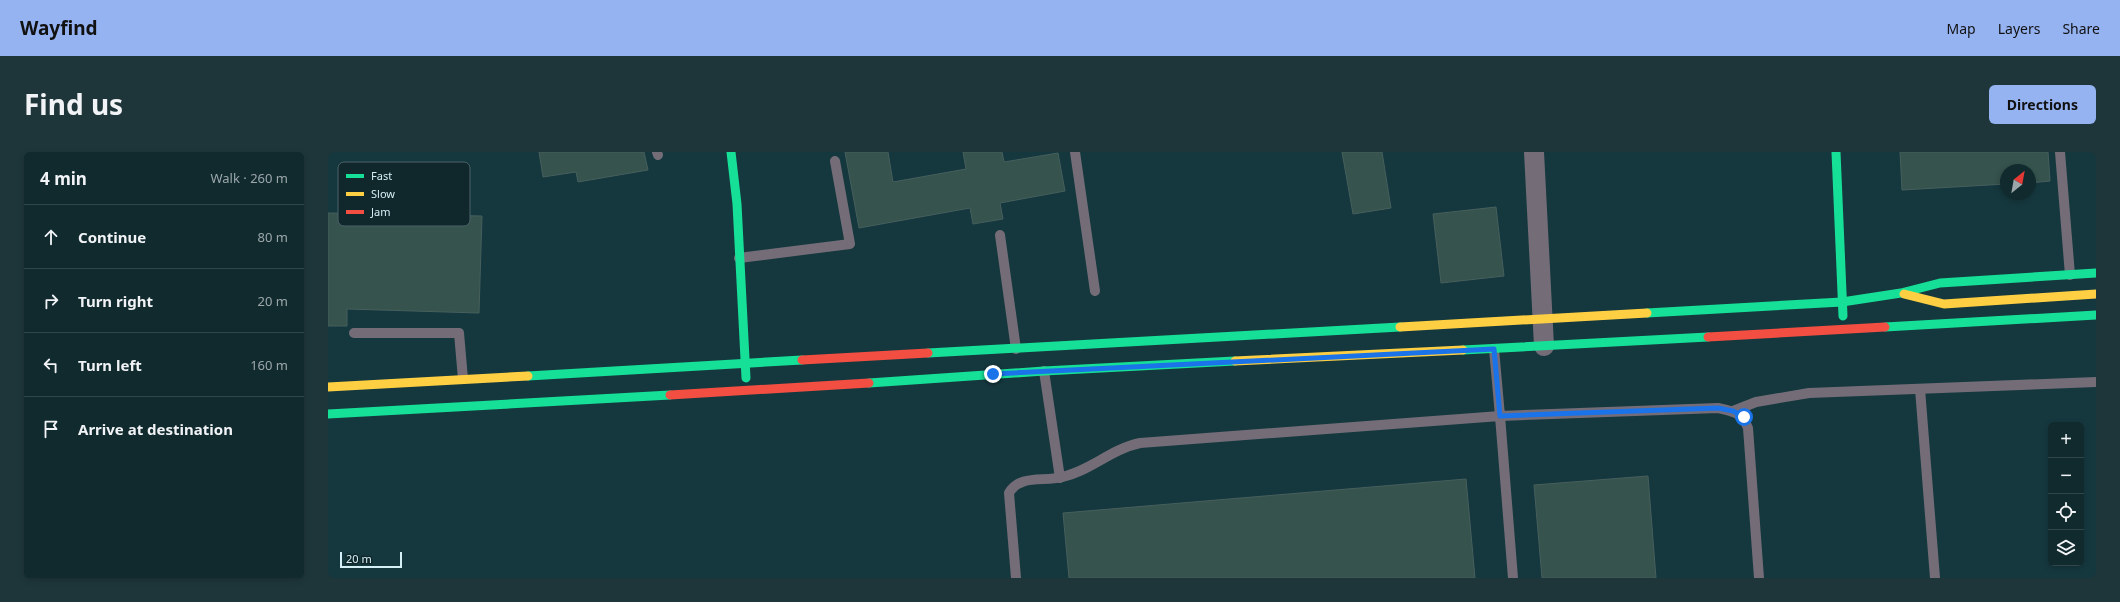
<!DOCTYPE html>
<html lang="en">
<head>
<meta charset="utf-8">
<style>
  :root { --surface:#102a2e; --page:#1e363a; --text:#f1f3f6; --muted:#9ca7aa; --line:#30464a; --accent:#95b2f1 }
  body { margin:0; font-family:"Noto Sans",sans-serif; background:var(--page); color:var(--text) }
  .controls { position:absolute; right:12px; bottom:12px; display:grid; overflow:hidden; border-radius:6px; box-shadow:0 2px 6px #0003 }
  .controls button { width:36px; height:36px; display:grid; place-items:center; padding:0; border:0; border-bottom:1px solid var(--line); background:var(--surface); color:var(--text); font:20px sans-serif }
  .compass { position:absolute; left:1672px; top:12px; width:36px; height:36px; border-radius:50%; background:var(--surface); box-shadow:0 2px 6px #0003; rotate:31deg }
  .scale { position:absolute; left:12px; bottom:10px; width:62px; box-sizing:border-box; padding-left:4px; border:2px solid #d4eff5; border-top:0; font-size:11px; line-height:14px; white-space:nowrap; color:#d4eff5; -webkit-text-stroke:3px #10272c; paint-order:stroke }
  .stop { position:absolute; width:12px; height:12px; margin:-9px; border:3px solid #1a73e8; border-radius:50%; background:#fff }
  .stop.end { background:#1a73e8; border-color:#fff; box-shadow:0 1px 4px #0008 }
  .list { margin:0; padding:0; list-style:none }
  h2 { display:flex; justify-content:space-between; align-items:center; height:52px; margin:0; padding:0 16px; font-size:17px }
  h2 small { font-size:13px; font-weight:400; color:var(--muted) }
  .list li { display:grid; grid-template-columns:26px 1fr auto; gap:12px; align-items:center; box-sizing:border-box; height:64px; padding:0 16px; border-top:1px solid var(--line) }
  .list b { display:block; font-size:15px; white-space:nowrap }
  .list em { font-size:13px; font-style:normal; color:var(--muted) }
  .icon { flex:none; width:22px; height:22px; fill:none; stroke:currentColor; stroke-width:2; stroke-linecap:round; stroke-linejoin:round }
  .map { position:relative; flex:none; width:1768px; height:426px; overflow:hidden; border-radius:6px }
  header { display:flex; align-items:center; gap:24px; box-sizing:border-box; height:56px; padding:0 20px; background:var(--accent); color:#111 }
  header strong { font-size:19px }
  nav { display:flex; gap:22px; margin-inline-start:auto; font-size:14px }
  .intro { display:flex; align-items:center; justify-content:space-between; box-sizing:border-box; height:96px; padding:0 24px }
  h1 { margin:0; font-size:28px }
  .button { padding:10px 18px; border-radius:6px; background:var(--accent); color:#111; font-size:14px; font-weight:700 }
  main { display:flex; gap:24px; padding:0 24px }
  aside { flex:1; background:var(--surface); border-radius:6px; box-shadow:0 2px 6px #0003 }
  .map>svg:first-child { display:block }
  .building { fill:#36534e; stroke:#475f5d }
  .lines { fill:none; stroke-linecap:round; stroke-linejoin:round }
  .lane { stroke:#746d78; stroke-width:10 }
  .street { stroke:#746d78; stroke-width:20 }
  .fast { stroke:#16e098; stroke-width:9 }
  .slow { stroke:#ffcf43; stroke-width:9 }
  .jam { stroke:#f24e42; stroke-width:9 }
  .route { stroke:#1a73e8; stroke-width:5 }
  .key { fill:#10272c; stroke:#4b6368; stroke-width:1 }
  .key-label { font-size:11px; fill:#d4eff5 }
</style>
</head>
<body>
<header>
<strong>Wayfind</strong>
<nav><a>Map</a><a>Layers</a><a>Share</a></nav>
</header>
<div class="intro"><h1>Find us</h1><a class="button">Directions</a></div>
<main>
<aside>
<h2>4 min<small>Walk · 260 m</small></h2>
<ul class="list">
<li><svg class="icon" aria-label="ahead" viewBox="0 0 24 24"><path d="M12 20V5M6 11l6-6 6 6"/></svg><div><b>Continue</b></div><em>80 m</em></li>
<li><svg class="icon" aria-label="right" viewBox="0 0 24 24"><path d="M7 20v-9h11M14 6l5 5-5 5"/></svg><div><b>Turn right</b></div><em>20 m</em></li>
<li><svg class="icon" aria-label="left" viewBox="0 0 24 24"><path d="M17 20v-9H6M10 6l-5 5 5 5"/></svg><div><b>Turn left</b></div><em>160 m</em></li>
<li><svg class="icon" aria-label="arrive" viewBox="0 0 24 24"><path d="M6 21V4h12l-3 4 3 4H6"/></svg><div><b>Arrive at destination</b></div></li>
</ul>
</aside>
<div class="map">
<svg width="1768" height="426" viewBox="0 0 1768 426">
  <rect width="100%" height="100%" fill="#15383e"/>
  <g class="building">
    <path d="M211,0H316L320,18L250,30L248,20L215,25Z"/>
    <path d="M517,0H560L565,30L638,17L635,0H674L676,10L730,1L737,39L672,51L675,67L645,72L642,56L531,76Z"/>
    <path d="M1014,0H1054L1063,56L1025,62Z"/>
    <path d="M1572,0H1720L1722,29L1702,31V18H1678V32L1574,38Z"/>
    <path d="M1168,55L1176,124L1113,131L1105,62Z"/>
    <path d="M0,61L154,64L151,161L19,157V174H0Z"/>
    <path d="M1320,324L1328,426H1214L1206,333Z"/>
    <path d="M1138,327L1147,426H741L735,361Z"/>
  </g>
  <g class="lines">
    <g class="lane">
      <path d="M329,0L330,3"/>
      <path d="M747,0L767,139"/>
      <path d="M1732,0L1742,123"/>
      <path d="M672,83L688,197"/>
      <path d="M411,106L522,92L507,9"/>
      <path d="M26,181H131L135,227"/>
      <path d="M1166,197L1172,264L1390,256C1405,259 1414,261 1420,276L1431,426"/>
      <path d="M716,219L732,326"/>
      <path d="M1592,237L1607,426"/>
      <path d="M1405,259L1428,250L1481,241L1768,230"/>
      <path d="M688,426L681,341C692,322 715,330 734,325C762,319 783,297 812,291L1172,264L1185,426"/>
    </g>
    <path class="street" d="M1206,0L1216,194"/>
    <g class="fast">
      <path d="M403,0L409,52L418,226"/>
      <path d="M1508,0L1515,164"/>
      <path d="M1319,161L1514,150L1573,141L1612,131L1768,121"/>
      <path d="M1557,175L1768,163"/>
      <path d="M1135,198L1380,185"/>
      <path d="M600,201L1072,175"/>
      <path d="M200,224L474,208"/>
      <path d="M541,231L716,219L907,209"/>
      <path d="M0,262L342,243"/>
    </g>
    <g class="slow">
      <path d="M1576,142L1616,152L1768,142"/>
      <path d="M1072,175L1319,161"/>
      <path d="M907,209L1135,198"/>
      <path d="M0,235L200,224"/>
    </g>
    <g class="jam">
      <path d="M1380,185L1557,175"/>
      <path d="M474,208L600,201"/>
      <path d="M342,243L541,231"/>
    </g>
  </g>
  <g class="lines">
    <path class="route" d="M665,222L1166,197L1172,264L1390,256L1405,259L1416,265"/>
  </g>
  <rect x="10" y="10" width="132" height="64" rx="6" class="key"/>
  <rect x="18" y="22" width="18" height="4" fill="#16e098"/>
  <rect x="18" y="40" width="18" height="4" fill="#ffcf43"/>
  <rect x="18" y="58" width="18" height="4" fill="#f24e42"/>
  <g class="key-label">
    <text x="43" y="28">Fast</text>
    <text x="43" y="46">Slow</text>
    <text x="43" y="64">Jam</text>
  </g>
</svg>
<div class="controls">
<button>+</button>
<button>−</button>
<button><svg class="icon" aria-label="locate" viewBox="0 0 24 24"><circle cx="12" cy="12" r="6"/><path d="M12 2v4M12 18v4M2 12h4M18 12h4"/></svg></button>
<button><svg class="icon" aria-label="layers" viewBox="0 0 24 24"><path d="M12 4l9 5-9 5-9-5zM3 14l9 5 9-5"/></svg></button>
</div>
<svg class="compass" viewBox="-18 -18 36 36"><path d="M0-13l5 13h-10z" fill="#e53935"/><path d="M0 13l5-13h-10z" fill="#9ca7aa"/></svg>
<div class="scale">20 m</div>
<div class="stop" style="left:1416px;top:265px"></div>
<div class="stop end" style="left:665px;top:222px"></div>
</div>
</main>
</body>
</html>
